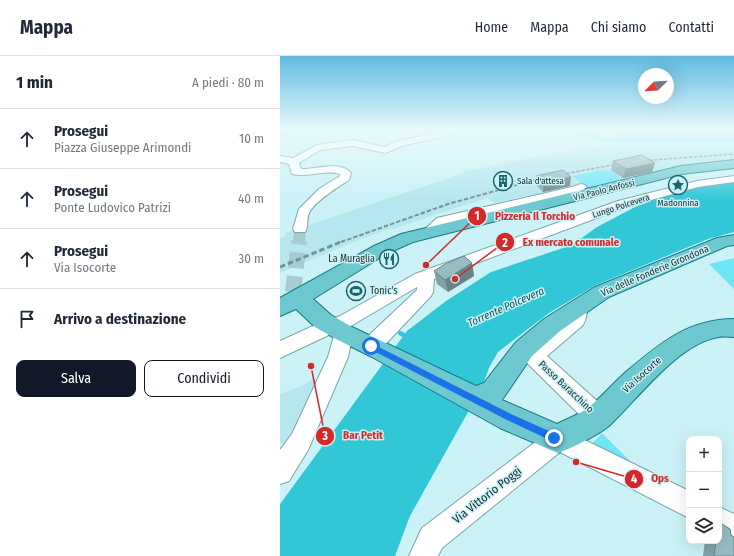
<!DOCTYPE html>
<html lang="it">
<head>
<meta charset="utf-8">
<style>
  :root { --surface:#fff; --page:#f2f2f3; --text:#1f2937; --muted:#747a83; --line:#e0e1e3; --accent:#111827 }
  body { margin:0; font-family:"Fira Sans Condensed",sans-serif; background:var(--page); color:var(--text) }
  .controls { position:absolute; right:12px; bottom:12px; display:grid; overflow:hidden; border-radius:8px; box-shadow:0 4px 16px #0002 }
  .controls button { width:36px; height:36px; display:grid; place-items:center; padding:0; border:0; border-bottom:1px solid var(--line); background:var(--surface); color:var(--text); font:20px sans-serif }
  .compass { position:absolute; left:358px; top:12px; width:36px; height:36px; border-radius:50%; background:var(--surface); box-shadow:0 4px 16px #0002; rotate:246deg }
  .stop { position:absolute; width:12px; height:12px; margin:-9px; border:3px solid #1a73e8; border-radius:50%; background:#fff }
  .stop.end { background:#1a73e8; border-color:#fff; box-shadow:0 1px 4px #0008 }
  .list { margin:0; padding:0; list-style:none }
  h2 { display:flex; justify-content:space-between; align-items:center; height:52px; margin:0; padding:0 16px; font-size:17px }
  h2 small { font-size:13px; font-weight:400; color:var(--muted) }
  .list li { display:grid; grid-template-columns:26px 1fr auto; gap:12px; align-items:center; box-sizing:border-box; height:60px; padding:0 16px; border-top:1px solid var(--line) }
  .list b { display:block; font-size:15px; white-space:nowrap }
  .list p { margin:0; font-size:13px; white-space:nowrap; color:var(--muted) }
  .list em { font-size:13px; font-style:normal; color:var(--muted) }
  .actions { display:flex; gap:8px; padding:12px 16px }
  .actions a { flex:1; padding:9px 0; border:1px solid var(--accent); border-radius:8px; text-align:center; font-size:14px; color:var(--accent) }
  .actions .main { background:var(--accent); color:#fff }
  .icon { flex:none; width:22px; height:22px; fill:none; stroke:currentColor; stroke-width:2; stroke-linecap:round; stroke-linejoin:round }
  .map { position:relative; flex:none; width:454px; height:500px; overflow:hidden }
  header { display:flex; align-items:center; gap:24px; box-sizing:border-box; height:56px; padding:0 20px; background:var(--surface); border-bottom:1px solid var(--line) }
  header strong { font-size:19px }
  nav { display:flex; gap:22px; margin-inline-start:auto; font-size:14px }
  main { display:flex }
  aside { flex:1; background:var(--surface) }
  .map>svg:first-child { display:block }
  .built { fill:#b6e7ee }
  .green { fill:#6fe6f5 }
  .water { fill:#32c7d7 }
  .lines { fill:none; stroke-linecap:round; stroke-linejoin:round }
  .stream { stroke:#32c7d7; stroke-width:4.5 }
  .minor-tunnel-far1 { stroke:#a7cbcf; stroke-width:12; stroke-dasharray:12 6; stroke-linecap:butt }
  .minor-tunnel { stroke:#a7cbcf; stroke-width:16; stroke-dasharray:16 8; stroke-linecap:butt }
  .minor-casing { stroke:#7da3a8; stroke-width:2 }
  .major-casing { stroke:#137a84; stroke-width:2 }
  .minor { fill:#fff; fill-rule:evenodd }
  .major { fill:#6ec8d0; fill-rule:evenodd }
  .rail-far2 { stroke:#769295; stroke-width:1.5; stroke-dasharray:3.5 1.5; stroke-linecap:butt }
  .rail-far1 { stroke:#769295; stroke-width:2; stroke-dasharray:4.5 2; stroke-linecap:butt }
  .rail { stroke:#769295; stroke-width:3; stroke-dasharray:5.5 3; stroke-linecap:butt }
  .wall { fill:#81a3a7 }
  .shaded-wall { fill:#698488 }
  .building { fill:#96bdc2; stroke:#698488 }
  .route { fill:#1a73e8 }
  .labels { text-anchor:middle; dominant-baseline:central; stroke-width:3; stroke-linejoin:round; paint-order:stroke }
  .far-poi-label { font-size:9px; fill:#1d2d2f; stroke:#caf2f7; text-anchor:start }
  .far-street-label { font-size:9px; fill:#1d2d2f; stroke:#caf2f7 }
  .poi-label { font-size:10px; fill:#1d2d2f; stroke:#caf2f7; text-anchor:end }
  .street-label { font-size:10px; fill:#1d2d2f; stroke:#caf2f7 }
  .water-label { font-size:11px; font-style:italic; fill:#155158; stroke:#caf2f7 }
  .near-street-label { font-size:12px; fill:#1d2d2f; stroke:#caf2f7 }
  .leader { fill:none; stroke:#d62828; stroke-width:1.5 }
  .callout-dot { fill:#d62828; stroke:#caf2f7; stroke-width:1.5 }
  .mark-label { font-size:12px; text-anchor:middle; font-weight:bold; fill:#fff }
  .callout-label { font-size:11px; text-anchor:middle; font-weight:bold; fill:#d62828; stroke:#caf2f7; stroke-width:3; stroke-linejoin:round; paint-order:stroke }
</style>
</head>
<body>
<header>
<strong>Mappa</strong>
<nav><a>Home</a><a>Mappa</a><a>Chi siamo</a><a>Contatti</a></nav>
</header>
<main>
<aside>
<h2>1 min<small>A piedi · 80 m</small></h2>
<ul class="list">
<li><svg class="icon" aria-label="ahead" viewBox="0 0 24 24"><path d="M12 20V5M6 11l6-6 6 6"/></svg><div><b>Prosegui</b><p>Piazza Giuseppe Arimondi</p></div><em>10 m</em></li>
<li><svg class="icon" aria-label="ahead" viewBox="0 0 24 24"><path d="M12 20V5M6 11l6-6 6 6"/></svg><div><b>Prosegui</b><p>Ponte Ludovico Patrizi</p></div><em>40 m</em></li>
<li><svg class="icon" aria-label="ahead" viewBox="0 0 24 24"><path d="M12 20V5M6 11l6-6 6 6"/></svg><div><b>Prosegui</b><p>Via Isocorte</p></div><em>30 m</em></li>
<li><svg class="icon" aria-label="arrive" viewBox="0 0 24 24"><path d="M6 21V4h12l-3 4 3 4H6"/></svg><div><b>Arrivo a destinazione</b></div></li>
</ul>
<div class="actions"><a class="main">Salva</a><a>Condividi</a></div>
</aside>
<div class="map">
<svg width="454" height="500" viewBox="0 0 454 500">
  <rect width="100%" height="100%" fill="#caf2f7"/>
  <g class="built">
    <path d="M337,90H454V105L434,106L383,113L363,121L309,133L302,128L266,139L263,137L255,138L215,147L208,142L172,153L110,174L109,173L71,187L0,217V182L6,180L5,177L169,122L186,115L304,92L306,93Z"/>
    <path d="M34,322L33,340L8,388L0,387V338L22,330Z"/>
  </g>
  <g class="green">
    <path d="M287,74H314L324,81L333,82L343,80L339,76L344,74H454V87L331,86L318,84Z"/>
    <path d="M330,114L344,124L309,133L293,120L317,115Z"/>
    <path d="M454,202V233L429,208Z"/>
    <path d="M322,377L349,404L345,408L311,389Z"/>
  </g>
  <path class="water" d="M454,126V176L428,183L316,229L269,257L218,296L209,312L202,331L130,460L115,500H0V448L127,275L166,245L211,216L292,189L317,171L355,151L397,136L420,131Z"/>
  <g class="lines">
    <path class="stream" d="M120,277L129,282"/>
    <path class="minor-tunnel-far1" d="M19,186L20,173"/>
    <path class="minor-tunnel" d="M13,236L19,185"/>
    <defs>
      <g id="minor">
        <path d="M0,74H11L0,80Z"/>
        <path d="M170,74H179L173,79L125,89L105,97L73,90L40,94L19,107L21,113C35,114 60,104 71,117L69,124C58,131 35,145 29,157C26,163 29,170 25,176H15L13,173L19,153L39,133L60,120V118C45,113 28,122 12,118L9,108L0,106V100L13,102L37,89L73,84L104,91L119,85Z"/>
        <path d="M454,120V126L418,131L346,151L154,223L153,236L151,240L98,296L91,298L84,296L82,290L84,284L137,234V231L69,271L73,277L68,301L28,394L9,425L0,428V394L12,378L48,301L55,276L0,302V285L33,270L60,260L135,218L196,196L338,145L417,125Z"/>
        <path d="M301,128L305,129L307,131L300,136L166,168C159,174 154,181 144,179L142,176L157,162L292,131Z"/>
        <path d="M298,246L304,247C308,254 307,262 303,269L267,300L326,353L329,361L326,369L318,372L310,369L246,306L243,300L246,294L288,261L289,252L292,247Z"/>
        <path d="M278,371L409,435V462L280,396L162,492L158,500H129L142,472L270,375Z"/>
        <path d="M439,451L454,458V488L439,481Z"/>
      </g>
      <path id="major" d="M454,104V112L402,118L133,186L106,198L33,243L51,259L72,271L196,330L204,327L236,286L264,263L315,231L437,182L454,179V189L447,190L329,241L280,275L252,300L222,344L277,368C287,363 300,358 309,351C323,340 334,326 347,315C380,287 409,263 454,263V281C449,281 444,280 439,281C398,287 358,343 329,370C318,379 292,392 278,397L220,372L92,301L56,283L35,271L16,253L0,260V242L94,190L121,178L401,110Z"/>
    </defs>
    <use href="#minor" class="minor-casing"/>
    <use href="#major" class="major-casing"/>
    <use href="#minor" class="minor"/>
    <use href="#major" class="major"/>
    <g class="rail-far2">
      <path d="M359,105L454,98"/>
      <path d="M257,123L343,107"/>
    </g>
    <path class="rail-far1" d="M61,186L168,148L262,122"/>
    <path class="rail" d="M0,211L63,185"/>
  </g>
  <g class="wall">
    <path d="M333,105L375,107L372,116L343,122L331,114Z"/>
    <path d="M256,120L290,130L263,136L256,129Z"/>
    <path d="M192,207L194,220L168,236L157,228L154,215Z"/>
    <path d="M425,485H439L454,500H423Z"/>
  </g>
  <g class="shaded-wall">
    <path d="M375,107L372,116L343,122L346,113Z"/>
    <path d="M291,121L290,130L263,136L264,127Z"/>
    <path d="M192,207L194,220L168,236L165,224Z"/>
  </g>
  <g class="building">
    <path d="M362,99L375,107L346,113L333,105Z"/>
    <path d="M283,114L291,121L264,127L256,120Z"/>
    <path d="M184,200L192,207L165,224L154,215L165,208Z"/>
    <path d="M439,466L450,473L451,479L454,481V500H434L436,485H439Z"/>
  </g>
  <linearGradient id="sky" x2="0" y2="1"><stop stop-color="#5fbce1"/><stop offset="0.51" stop-color="#e7f9fb"/><stop offset="1" stop-color="#e7f9fb" stop-opacity="0"/></linearGradient>
  <rect width="454" height="144" fill="url(#sky)"/>
  <path class="route" d="M91,287L233,359L278,379L279,382L278,385L274,386L227,364L88,292V288Z"/>
  <defs>
    <symbol id="building-ring" viewBox="-11 -11 22 22"><circle r="9.5" fill="#caf2f7" stroke="#1b676f" stroke-width="1.5"/><path d="M-4-6H4V6H1V3H-1V6H-4ZM-2.5-4.3h1.7v1.8h-1.7ZM.8-4.3h1.7v1.8H.8ZM-2.5-1h1.7V.8h-1.7ZM.8-1h1.7V.8H.8Z" fill="#1b676f"/></symbol>
    <symbol id="sight-ring" viewBox="-11 -11 22 22"><circle r="9.5" fill="#caf2f7" stroke="#1b676f" stroke-width="1.5"/><path d="M0-6L1.8-2.2L6-1.7L2.9 1.2L3.7 5.4L0 3.3L-3.7 5.4L-2.9 1.2L-6-1.7L-1.8-2.2Z" fill="#1b676f"/></symbol>
    <symbol id="restaurant-ring" viewBox="-11 -11 22 22"><circle r="9.5" fill="#caf2f7" stroke="#1b676f" stroke-width="1.5"/><path d="M-5-6h1v4h1v-4h1v4h1v-4h1v5L-1.5 .5V6h-2V.5L-5-1ZM5-6V6H3V1.5H1.5Q1.5-4 5-6Z" fill="#1b676f"/></symbol>
    <symbol id="stadium-ring" viewBox="-11 -11 22 22"><circle r="9.5" fill="#caf2f7" stroke="#1b676f" stroke-width="1.5"/><path d="M0-5a6.5 5 0 1 0 0 10a6.5 5 0 1 0 0-10ZM-3.5-1.8h7v3.6h-7Z" fill="#1b676f"/></symbol>
  </defs>
  <g fill-rule="evenodd">
    <use href="#building-ring" x="212" y="114" width="22" height="22"/>
    <use href="#sight-ring" x="387" y="118" width="22" height="22"/>
    <use href="#restaurant-ring" x="98" y="192" width="22" height="22"/>
    <use href="#stadium-ring" x="65" y="224" width="22" height="22"/>
  </g>
  <g class="labels">
    <g class="far-poi-label">
      <text x="237" y="125">Sala d'attesa</text>
      <text x="398" y="147" text-anchor="middle">Madonnina</text>
    </g>
    <g class="far-street-label">
      <text transform="translate(324 134) rotate(-14)">Via Paolo Anfossi</text>
      <text transform="translate(341 150) rotate(-18)">Lungo Polcevera</text>
    </g>
    <g class="poi-label">
      <text x="95" y="203">La Muraglia</text>
      <text x="90" y="235" text-anchor="start">Tonic's</text>
    </g>
    <g class="street-label">
      <text transform="translate(375 215) rotate(-23)">Via delle Fonderie Grondona</text>
      <text transform="translate(362 319) rotate(-42)">Via Isocorte</text>
      <text transform="translate(286 331) rotate(43)">Passo Baracchino</text>
    </g>
    <g class="water-label">
      <text transform="translate(226 251) rotate(-24)">Torrente Polcevera</text>
    </g>
    <g class="near-street-label">
      <text transform="translate(207 439) rotate(-38)">Via Vittorio Poggi</text>
    </g>
  </g>
  <path class="leader" d="M146 209L197 160M175 223L225 186M31 310L45 380M296 406L354 423"/>
  <g class="callout-dot">
    <circle cx="146" cy="209" r="4"/>
    <circle cx="175" cy="223" r="4"/>
    <circle cx="31" cy="310" r="4"/>
    <circle cx="296" cy="406" r="4"/>
    <circle cx="197" cy="160" r="10"/>
    <circle cx="225" cy="186" r="10"/>
    <circle cx="45" cy="380" r="10"/>
    <circle cx="354" cy="423" r="10"/>
  </g>
  <g class="mark-label">
    <text x="197" y="164">1</text>
    <text x="225" y="191">2</text>
    <text x="45" y="384">3</text>
    <text x="354" y="427">4</text>
  </g>
  <g class="callout-label">
    <text x="255" y="164">Pizzeria Il Torchio</text>
    <text x="291" y="190">Ex mercato comunale</text>
    <text x="83" y="383">Bar Petit</text>
    <text x="380" y="426">Ops</text>
  </g>
</svg>
<div class="controls">
<button>+</button>
<button>−</button>
<button><svg class="icon" aria-label="layers" viewBox="0 0 24 24"><path d="M12 4l9 5-9 5-9-5zM3 14l9 5 9-5"/></svg></button>
</div>
<svg class="compass" viewBox="-18 -18 36 36"><path d="M0-13l5 13h-10z" fill="#e53935"/><path d="M0 13l5-13h-10z" fill="#747a83"/></svg>
<div class="stop" style="left:91px;top:290px"></div>
<div class="stop end" style="left:274px;top:382px"></div>
</div>
</main>
</body>
</html>
